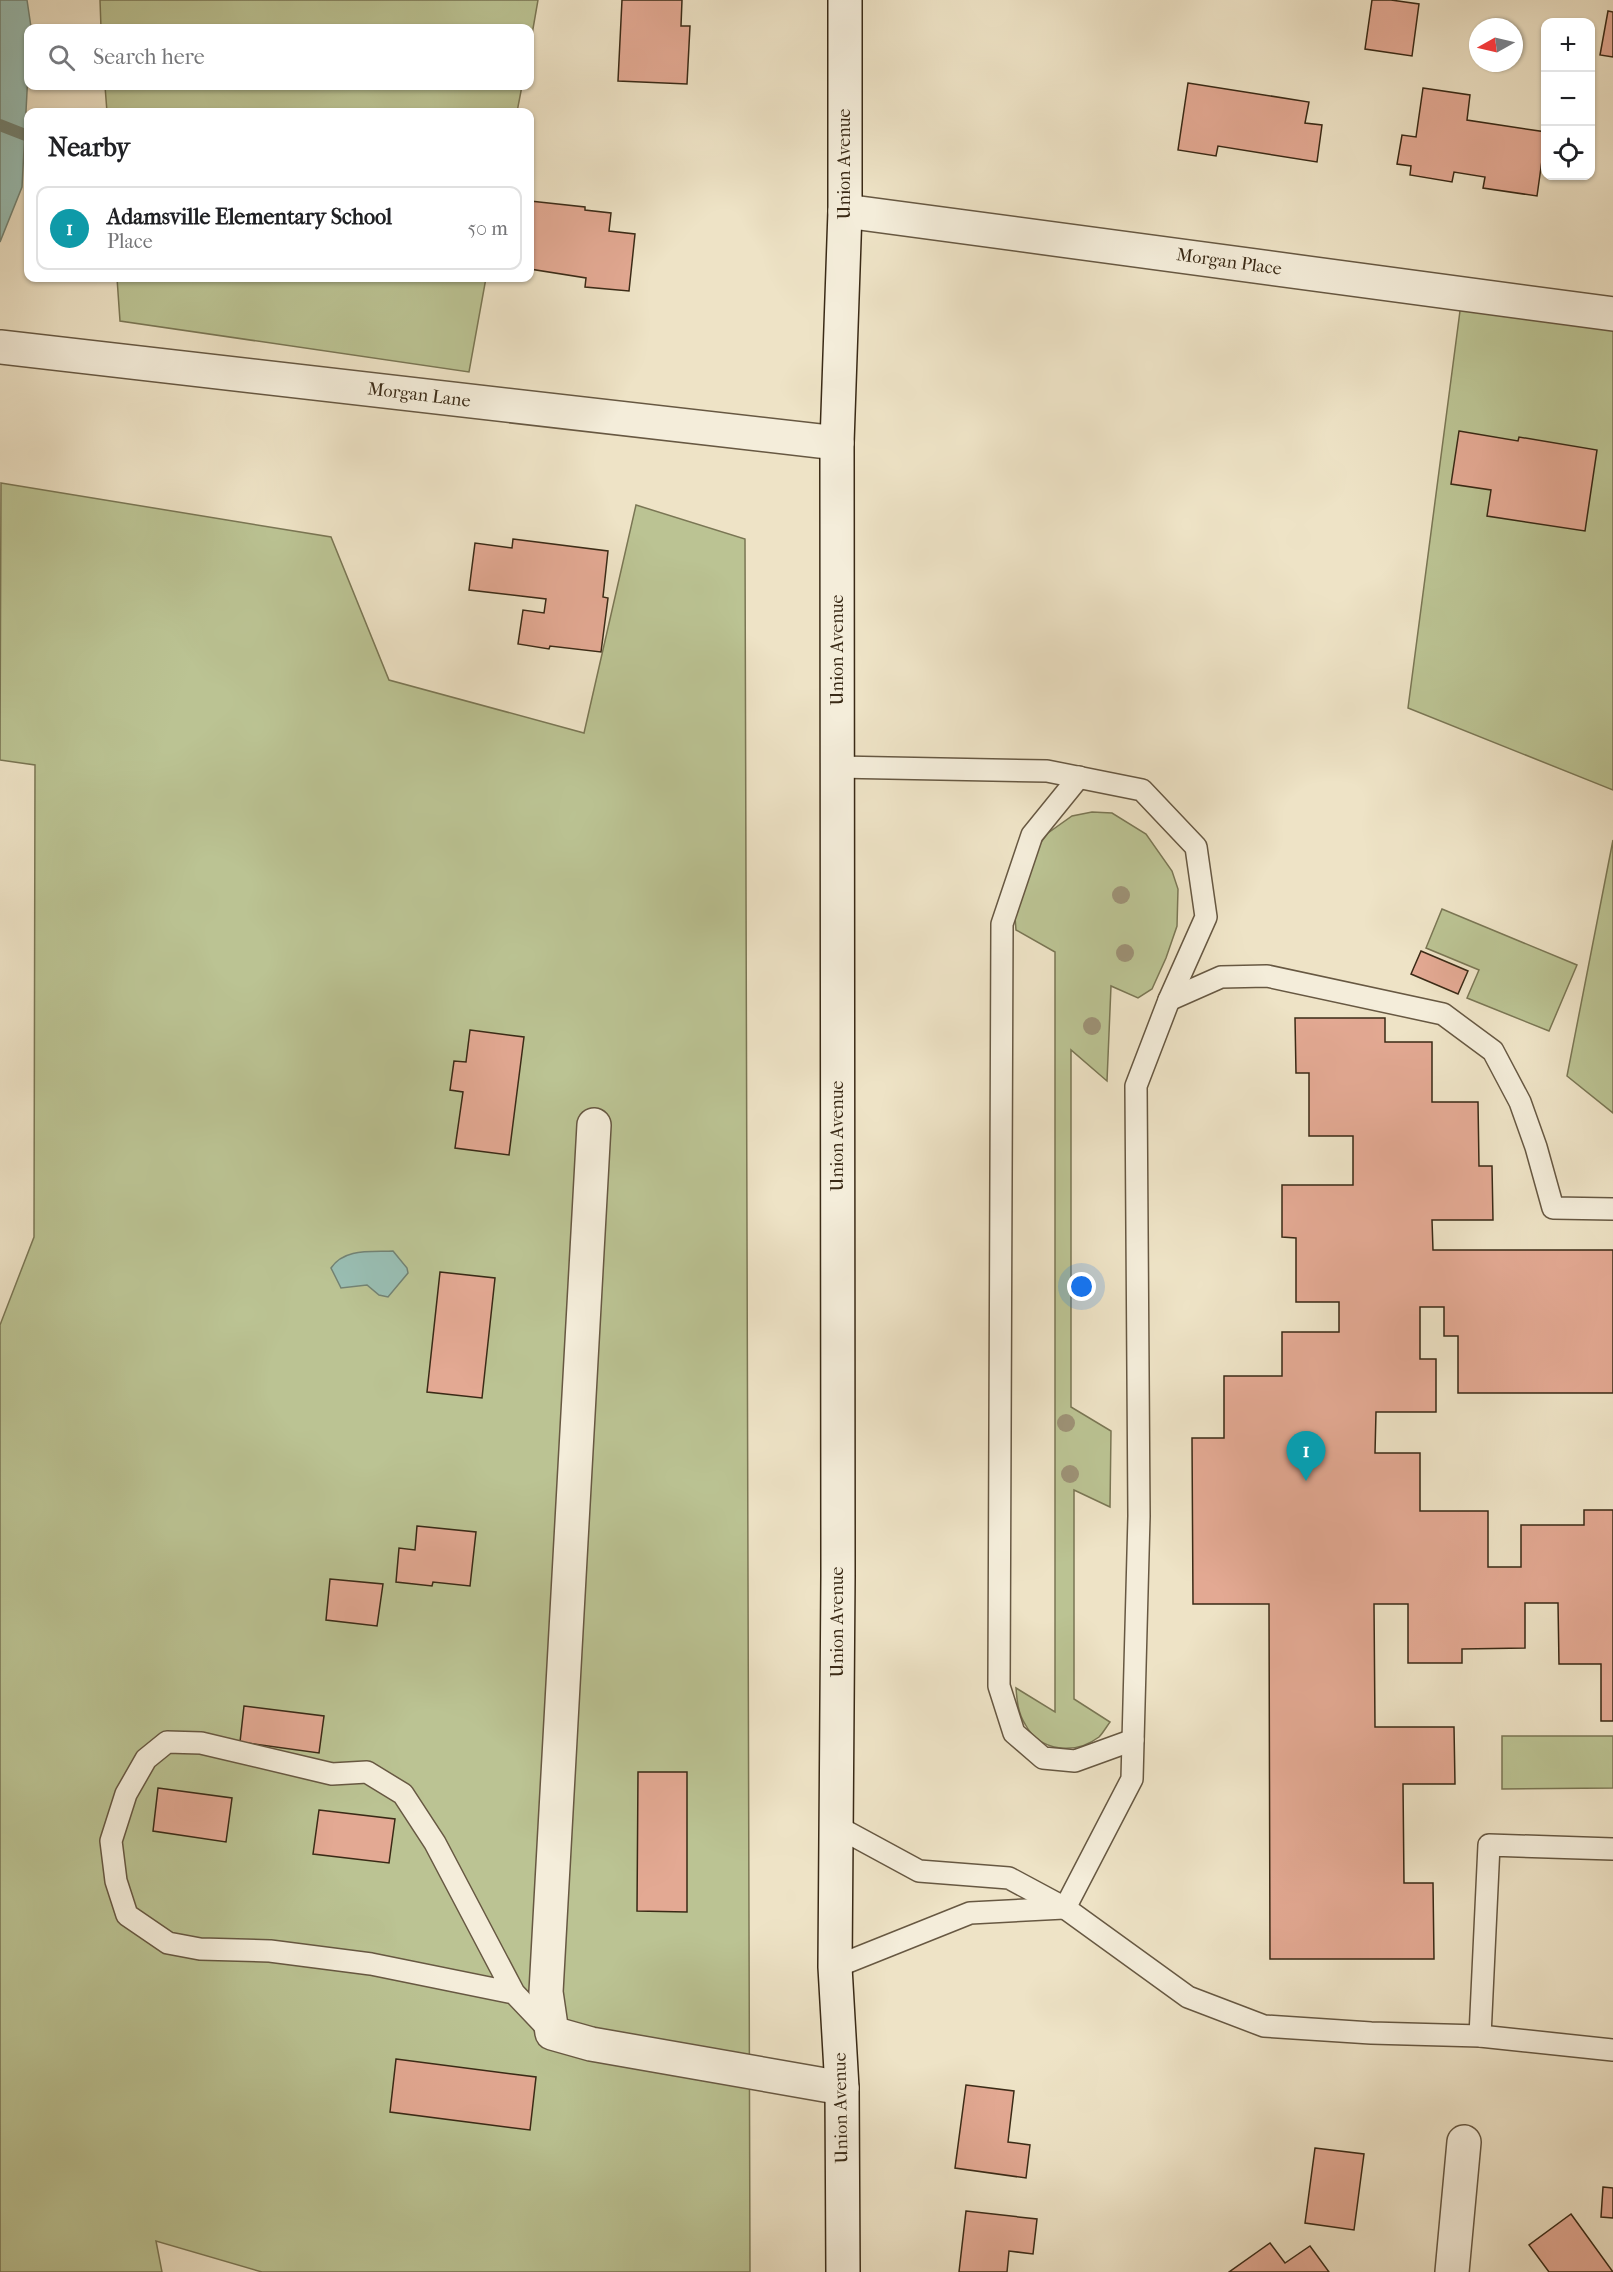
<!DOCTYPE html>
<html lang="en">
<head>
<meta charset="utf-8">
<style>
  :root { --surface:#fff; --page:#f6f6f6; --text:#202124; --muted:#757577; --line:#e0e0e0; --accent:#0f766e }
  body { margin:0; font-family:"IM FELL French Canon",serif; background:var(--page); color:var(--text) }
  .controls { position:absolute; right:18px; top:18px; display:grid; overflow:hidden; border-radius:12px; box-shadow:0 2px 4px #0004 }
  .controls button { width:54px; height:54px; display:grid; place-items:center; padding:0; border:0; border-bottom:2px solid var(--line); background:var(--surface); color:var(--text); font:30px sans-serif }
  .compass { position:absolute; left:1469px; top:18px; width:54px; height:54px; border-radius:50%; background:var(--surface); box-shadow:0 2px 4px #0004; rotate:262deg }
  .you { position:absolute; left:1082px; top:1287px; width:21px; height:21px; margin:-15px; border:4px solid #fff; border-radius:50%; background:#1a73e8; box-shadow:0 0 0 9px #1a73e833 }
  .badge { display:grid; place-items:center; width:39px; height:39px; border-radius:50%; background:var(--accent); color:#fff; font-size:20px; font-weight:700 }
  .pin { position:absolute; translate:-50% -50px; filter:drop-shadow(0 2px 3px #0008) }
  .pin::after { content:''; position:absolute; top:32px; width:21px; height:18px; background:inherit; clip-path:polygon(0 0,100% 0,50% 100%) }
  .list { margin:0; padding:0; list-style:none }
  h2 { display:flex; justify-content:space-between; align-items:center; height:78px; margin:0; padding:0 24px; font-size:26px }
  h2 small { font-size:20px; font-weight:400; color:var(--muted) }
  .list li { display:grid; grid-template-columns:39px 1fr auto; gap:18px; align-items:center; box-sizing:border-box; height:84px; margin:0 12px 12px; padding:0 12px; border:2px solid var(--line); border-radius:12px }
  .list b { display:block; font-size:22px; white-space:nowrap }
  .list p { margin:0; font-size:20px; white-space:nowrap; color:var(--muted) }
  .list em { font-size:20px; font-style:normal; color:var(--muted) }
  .icon { flex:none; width:33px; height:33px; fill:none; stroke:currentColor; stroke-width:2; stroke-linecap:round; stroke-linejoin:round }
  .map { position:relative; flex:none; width:1613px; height:2272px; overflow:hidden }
  .search { position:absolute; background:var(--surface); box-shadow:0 2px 4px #0004; left:24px; top:24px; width:510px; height:66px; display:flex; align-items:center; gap:15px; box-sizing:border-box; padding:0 21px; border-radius:12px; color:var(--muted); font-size:22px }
  .panel { position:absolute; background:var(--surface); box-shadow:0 2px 4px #0004; left:24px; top:108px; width:510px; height:174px; border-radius:12px }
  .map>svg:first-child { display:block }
  .green { fill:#bbc393; stroke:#7a7654; stroke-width:1.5 }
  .water { fill:#99beb3; stroke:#738374; stroke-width:1.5 }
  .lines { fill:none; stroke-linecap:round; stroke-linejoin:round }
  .stream { stroke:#738374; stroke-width:12 }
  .building { fill:#e3a993; stroke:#3a2a16; stroke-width:1.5 }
  .lane-casing { stroke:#675842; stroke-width:24 }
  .street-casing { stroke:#675842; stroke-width:36 }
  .secondary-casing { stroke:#3a2a16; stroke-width:36 }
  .lane { stroke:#f4edda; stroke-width:21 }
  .street { stroke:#f4edda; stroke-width:33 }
  .secondary { stroke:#f4edda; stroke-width:33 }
  .tree { fill:#9d9276 }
  .labels { text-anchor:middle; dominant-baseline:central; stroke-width:6; stroke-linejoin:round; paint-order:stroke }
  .street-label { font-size:18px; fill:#3a2a16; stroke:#f4edda }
</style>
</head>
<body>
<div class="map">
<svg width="1613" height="2272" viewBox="0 0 1613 2272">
  <rect width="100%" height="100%" fill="#eee3c6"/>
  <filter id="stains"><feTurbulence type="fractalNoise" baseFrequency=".00333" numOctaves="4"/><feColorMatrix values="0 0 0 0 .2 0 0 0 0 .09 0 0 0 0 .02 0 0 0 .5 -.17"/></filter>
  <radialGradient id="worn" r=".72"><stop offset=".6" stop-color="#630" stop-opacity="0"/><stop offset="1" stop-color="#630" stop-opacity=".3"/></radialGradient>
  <g class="green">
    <path d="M100,0H538L530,46V28H101Z"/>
    <path d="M105,86H522L517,112H107Z"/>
    <path d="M117,278H486L469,372L120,321Z"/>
    <path d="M1463,288L1613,311V790L1408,708Z"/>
    <path d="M1,483L331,537L389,680L584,733L636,505L745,539L750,2272H262L156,2241L162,2272H0V1325L34,1237L35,765L0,760Z"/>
    <path d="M1092,812L1112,813L1146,834L1172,871L1178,889L1177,926L1166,958L1152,989L1138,998L1111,986L1107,1081L1071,1050V1407L1111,1431L1110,1507L1074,1490V1699L1110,1722C1107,1726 1103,1733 1099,1737C1075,1755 1040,1752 1025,1724C1018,1713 1017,1701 1016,1688L1055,1712V952L1016,930L1015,917L1035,850L1048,833L1072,816Z"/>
    <path d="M1613,840V1113L1567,1076Z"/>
    <path d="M1442,909L1577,965L1549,1031L1467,998L1479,970L1426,948Z"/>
    <path d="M1502,1736H1613V1788L1502,1789Z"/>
  </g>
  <g class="water">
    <path d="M0,0H27L31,27L28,28V73L22,187L0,242Z"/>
    <path d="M393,1251L407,1268L408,1273L388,1297L379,1295L367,1285L341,1288L331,1268C344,1248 371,1252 393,1251Z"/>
  </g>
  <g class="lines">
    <path class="stream" d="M0,125L28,136"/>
  </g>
  <g class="building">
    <path d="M622,0H682L681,26H690L687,84L618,81Z"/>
    <path d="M1372,0H1391L1419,4L1412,56L1365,49Z"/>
    <path d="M1608,11L1613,12V57L1600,55Z"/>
    <path d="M1188,83L1309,102L1305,123L1322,125L1317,162L1218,146L1216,156L1178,150Z"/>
    <path d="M1423,88L1470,95L1467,120L1546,132L1537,196L1483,188L1485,177L1454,172L1452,182L1410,175L1411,166L1397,164L1402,135L1416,137Z"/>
    <path d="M530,201L585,207V210L611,213L609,231L635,234L629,291L585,287L586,278L530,269Z"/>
    <path d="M1459,431L1518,441L1519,437L1597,450L1585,531L1487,516L1491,490L1451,484Z"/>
    <path d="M513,539L608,551L603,597L608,598L601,652L550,646L549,649L518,644L523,610L544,613L546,599L469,590L475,543L512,548Z"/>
    <path d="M1421,951L1468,971L1458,994L1411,974Z"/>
    <path d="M1295,1018H1385V1042H1432V1102H1478L1479,1166H1492L1493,1220H1432L1433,1250H1613V1393H1458V1336H1444V1307H1420V1359H1436V1412H1376L1375,1453H1420V1511H1488V1567H1521V1525H1584V1510H1613V1721H1601V1664H1559L1558,1603H1525V1648L1462,1649V1663H1408V1604H1374L1375,1727H1454L1455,1784H1403L1404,1883H1433L1434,1959H1270L1269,1604H1193L1192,1438H1224V1376H1282V1332H1339V1302H1296V1238L1282,1237V1185H1353V1136H1309V1073H1296Z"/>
    <path d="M470,1030L524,1037L509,1155L455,1148L463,1092L450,1090L454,1061L466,1062Z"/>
    <path d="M440,1272L495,1278L482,1398L427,1392Z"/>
    <path d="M417,1526L476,1532L470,1586L433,1582L432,1586L396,1582L399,1548L415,1550Z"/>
    <path d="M330,1579L383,1584L377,1626L326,1620Z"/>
    <path d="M244,1706L324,1716L319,1753L240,1742Z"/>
    <path d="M638,1772H687V1912L637,1911Z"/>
    <path d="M158,1788L232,1798L226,1842L153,1831Z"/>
    <path d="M319,1810L395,1819L389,1863L313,1854Z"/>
    <path d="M396,2059L536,2077L530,2130L390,2112Z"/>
    <path d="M966,2085L1014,2091L1008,2142L1030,2145L1026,2178L955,2168Z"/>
    <path d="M1315,2148L1364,2154L1354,2230L1305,2223Z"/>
    <path d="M1603,2187L1613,2188V2218L1601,2217Z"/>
    <path d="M966,2211L1037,2219L1033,2254L1009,2251L1007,2272H959Z"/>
    <path d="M1571,2214L1613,2272H1549L1529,2245Z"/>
    <path d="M1270,2243L1285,2263L1310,2246L1329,2272H1229Z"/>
  </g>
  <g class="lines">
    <defs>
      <g id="lane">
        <path d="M837,767L1047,771L1142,790L1196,847L1206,917L1169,1000L1136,1086L1139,1516L1132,1779L1065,1908"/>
        <path d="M1079,777L1032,835L1002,924L999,1686L1014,1733L1043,1758L1075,1761L1133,1740"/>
        <path d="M1169,1000L1221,977L1267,976L1443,1014L1493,1051L1520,1102L1536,1147L1553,1208L1613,1209"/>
        <path d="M836,1826L919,1871L1009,1878L1065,1908L1188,1997L1264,2026L1371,2033L1480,2036L1613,2050"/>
        <path d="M835,1967L970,1913L1064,1908"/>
        <path d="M514,1993L371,1964L270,1951L200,1949L168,1943L127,1915L116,1881L111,1841L126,1794L146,1759L167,1742L201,1743L332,1774L367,1772L403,1794L435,1843L514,1993L552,2033"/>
        <path d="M1480,2036L1489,1845L1613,1849"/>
      </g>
      <g id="street">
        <path d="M845,211L1613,314"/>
        <path d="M0,347L837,443"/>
        <path d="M594,1125L546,1992L552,2033L591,2044L842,2088"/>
        <path d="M1452,2272L1464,2142"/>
      </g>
      <path id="secondary" d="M843,2272L842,2088L835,1967L838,1576L837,443L845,211V0"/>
    </defs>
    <use href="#lane" class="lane-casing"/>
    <use href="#street" class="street-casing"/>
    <use href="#secondary" class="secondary-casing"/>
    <use href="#lane" class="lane"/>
    <use href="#street" class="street"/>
    <use href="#secondary" class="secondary"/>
  </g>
  <g class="tree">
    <circle cx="1121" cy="895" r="9"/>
    <circle cx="1125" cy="953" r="9"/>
    <circle cx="1092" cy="1026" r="9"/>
    <circle cx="1066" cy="1423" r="9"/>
    <circle cx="1070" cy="1474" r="9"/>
  </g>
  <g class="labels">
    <g class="street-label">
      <text transform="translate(844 164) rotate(-90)">Union Avenue</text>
      <text transform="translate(1229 262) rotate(8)">Morgan Place</text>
      <text transform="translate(419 395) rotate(7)">Morgan Lane</text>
      <text transform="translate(837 650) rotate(-90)">Union Avenue</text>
      <text transform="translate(837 1136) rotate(-90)">Union Avenue</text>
      <text transform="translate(837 1622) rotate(-90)">Union Avenue</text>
      <text transform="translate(841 2108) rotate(-91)">Union Avenue</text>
    </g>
  </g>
  <rect width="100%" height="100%" filter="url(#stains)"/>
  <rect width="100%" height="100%" fill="url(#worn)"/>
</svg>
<div class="controls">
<button>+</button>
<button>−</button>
<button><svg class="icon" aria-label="locate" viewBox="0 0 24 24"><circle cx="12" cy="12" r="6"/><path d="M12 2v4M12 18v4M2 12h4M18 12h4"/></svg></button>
</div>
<svg class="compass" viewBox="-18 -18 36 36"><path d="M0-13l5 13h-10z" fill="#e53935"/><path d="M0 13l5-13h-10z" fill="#757577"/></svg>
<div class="you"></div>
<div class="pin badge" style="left:1306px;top:1481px;background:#0f9aa8">1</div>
<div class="search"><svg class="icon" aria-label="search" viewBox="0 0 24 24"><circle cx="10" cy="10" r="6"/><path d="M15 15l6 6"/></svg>Search here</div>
<section class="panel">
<h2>Nearby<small></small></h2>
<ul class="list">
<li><span class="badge" style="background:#0f9aa8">1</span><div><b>Adamsville Elementary School</b><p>Place</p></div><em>50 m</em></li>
</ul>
</section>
</div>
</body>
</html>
